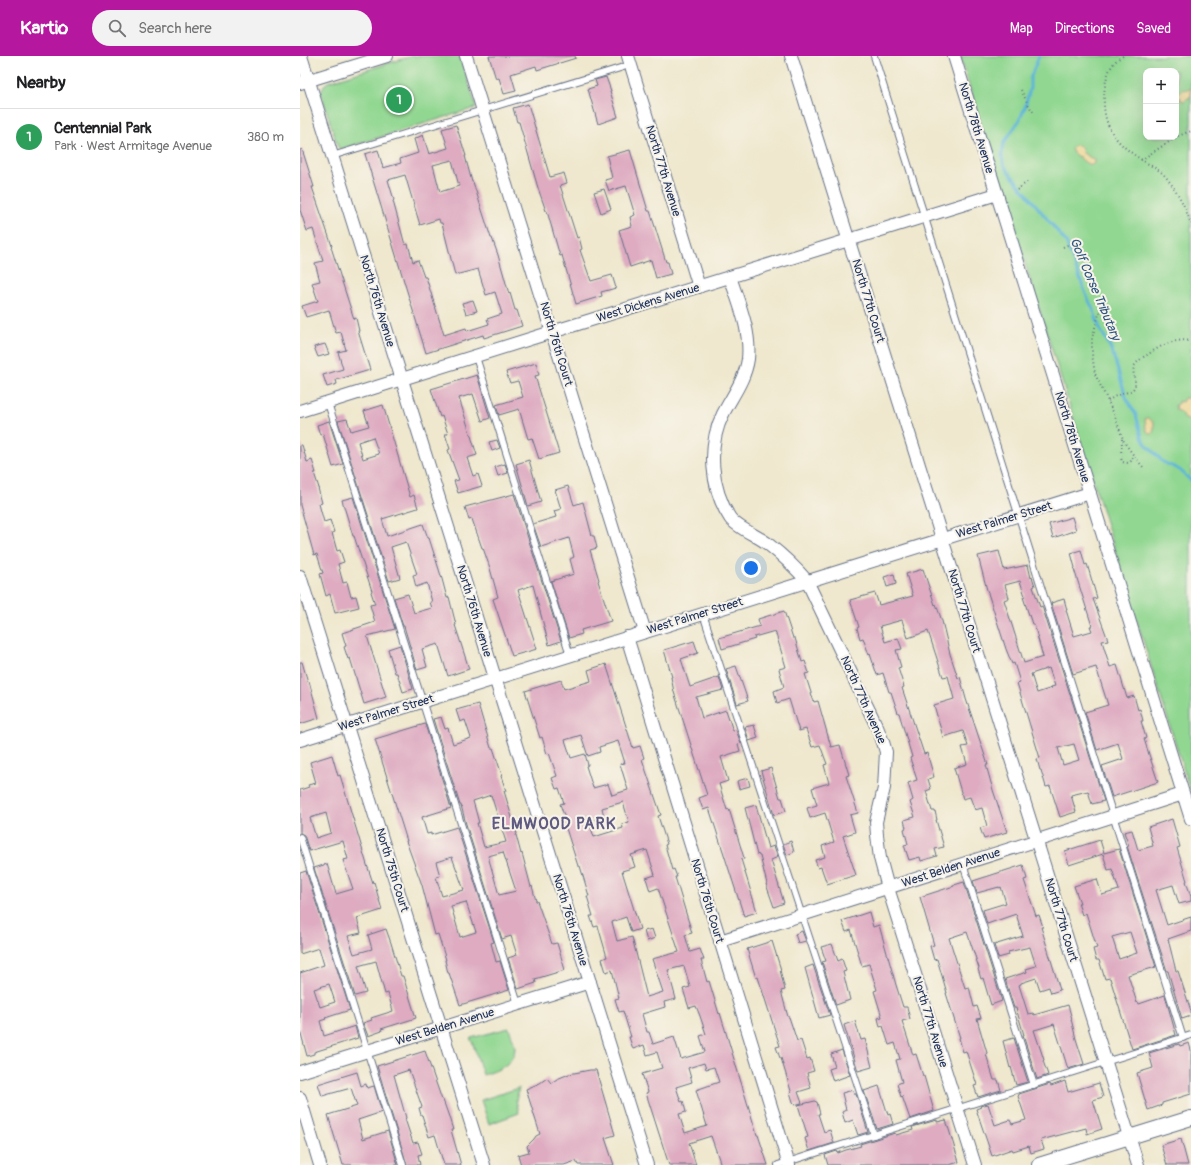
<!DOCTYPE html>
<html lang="en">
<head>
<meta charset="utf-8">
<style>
  :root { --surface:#fff; --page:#f2f2f2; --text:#202124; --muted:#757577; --line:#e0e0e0; --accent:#b5179e }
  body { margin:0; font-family:Pangolin,sans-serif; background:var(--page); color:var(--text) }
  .controls { position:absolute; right:12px; top:12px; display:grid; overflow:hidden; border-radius:8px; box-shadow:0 4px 16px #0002 }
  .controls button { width:36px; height:36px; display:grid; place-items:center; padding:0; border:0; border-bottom:1px solid var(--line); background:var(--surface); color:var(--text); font:20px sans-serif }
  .you { position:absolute; left:451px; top:512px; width:14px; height:14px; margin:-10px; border:3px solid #fff; border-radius:50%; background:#1a73e8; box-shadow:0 0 0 6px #1a73e833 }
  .badge { display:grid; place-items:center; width:26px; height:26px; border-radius:50%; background:var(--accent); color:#fff; font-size:13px; font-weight:700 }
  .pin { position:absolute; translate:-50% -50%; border:2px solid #fff; box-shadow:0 1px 4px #0006 }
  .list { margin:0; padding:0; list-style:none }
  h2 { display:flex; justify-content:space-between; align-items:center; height:52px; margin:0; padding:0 16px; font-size:17px }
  h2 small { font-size:13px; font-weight:400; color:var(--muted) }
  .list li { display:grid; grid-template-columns:26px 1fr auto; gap:12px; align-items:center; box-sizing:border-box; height:56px; padding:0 16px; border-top:1px solid var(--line) }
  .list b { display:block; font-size:15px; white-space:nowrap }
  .list p { margin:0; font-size:13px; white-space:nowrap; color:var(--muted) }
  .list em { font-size:13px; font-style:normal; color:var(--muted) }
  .icon { flex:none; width:22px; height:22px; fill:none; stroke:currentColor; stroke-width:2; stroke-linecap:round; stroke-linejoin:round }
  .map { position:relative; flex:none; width:891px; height:1109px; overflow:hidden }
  header { display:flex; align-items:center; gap:24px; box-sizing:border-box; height:56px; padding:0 20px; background:var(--accent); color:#fff }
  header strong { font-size:19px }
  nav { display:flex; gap:22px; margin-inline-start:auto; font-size:14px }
  .search { width:280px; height:36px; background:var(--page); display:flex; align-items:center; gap:10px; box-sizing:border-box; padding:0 14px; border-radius:22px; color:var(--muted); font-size:15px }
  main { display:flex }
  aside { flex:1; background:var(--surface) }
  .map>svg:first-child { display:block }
  .green { fill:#91d791; stroke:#568378; fill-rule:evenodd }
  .sand { fill:#eeda9e; stroke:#84847e }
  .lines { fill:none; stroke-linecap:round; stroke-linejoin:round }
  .stream { stroke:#5cb4d9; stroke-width:3 }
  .building { fill:#deabc1; fill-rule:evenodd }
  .service-casing { stroke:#657085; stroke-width:8 }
  .minor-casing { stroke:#657085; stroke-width:14 }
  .tertiary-casing { stroke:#657085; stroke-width:16 }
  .path { stroke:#657085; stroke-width:2; stroke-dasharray:1 3; stroke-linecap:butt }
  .service { stroke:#fff; stroke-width:6 }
  .minor { stroke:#fff; stroke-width:12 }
  .tertiary { stroke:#fff; stroke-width:14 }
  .labels { text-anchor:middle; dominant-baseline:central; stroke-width:4; stroke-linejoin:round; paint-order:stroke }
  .street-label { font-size:12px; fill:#1b2f5e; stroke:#f7f3e8 }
  .water-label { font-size:13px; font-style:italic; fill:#2e5783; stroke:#f7f3e8 }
  .district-label { font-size:16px; font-weight:bold; letter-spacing:1px; fill:#5f5a81; stroke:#f7f3e8 }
</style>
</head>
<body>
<header>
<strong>Kartio</strong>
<div class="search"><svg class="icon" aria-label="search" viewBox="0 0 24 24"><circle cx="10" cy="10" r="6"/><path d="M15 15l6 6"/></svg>Search here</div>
<nav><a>Map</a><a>Directions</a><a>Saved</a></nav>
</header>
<main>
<aside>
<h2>Nearby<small></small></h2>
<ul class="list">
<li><span class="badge" style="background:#2e9e5b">1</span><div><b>Centennial Park</b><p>Park · West Armitage Avenue</p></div><em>380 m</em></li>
</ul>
</aside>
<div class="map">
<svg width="891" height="1109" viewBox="0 0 891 1109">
  <rect width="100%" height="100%" fill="#f7f3e8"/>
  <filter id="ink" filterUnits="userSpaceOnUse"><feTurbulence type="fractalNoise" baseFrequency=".025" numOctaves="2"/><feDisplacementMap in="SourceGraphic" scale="8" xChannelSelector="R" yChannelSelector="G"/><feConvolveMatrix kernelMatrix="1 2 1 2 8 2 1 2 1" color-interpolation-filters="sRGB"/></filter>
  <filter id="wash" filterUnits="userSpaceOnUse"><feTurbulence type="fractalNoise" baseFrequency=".012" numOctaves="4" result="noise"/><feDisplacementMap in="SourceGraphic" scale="16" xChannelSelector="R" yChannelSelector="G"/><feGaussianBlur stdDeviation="0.9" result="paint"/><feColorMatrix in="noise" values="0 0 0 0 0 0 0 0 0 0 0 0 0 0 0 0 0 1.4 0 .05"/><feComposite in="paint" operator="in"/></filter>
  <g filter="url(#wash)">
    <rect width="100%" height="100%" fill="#efe8ce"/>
    <g class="green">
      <path d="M112,0H160L176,50L175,52L41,93L38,91L21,37L24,29L28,26Z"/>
      <path d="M660,0H891V737ZM846,15H876V81H846Z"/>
      <path d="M209,972C211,978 214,985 215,991C215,1008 197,1015 183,1019L172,985L170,983L171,982Z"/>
      <path d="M219,1032L216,1044L219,1057L189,1068L181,1044Z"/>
    </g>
    <g class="sand">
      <path d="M888,33H891V40L884,45L880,44L881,42L880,41L877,45L878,55L876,62V38L882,34Z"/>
      <path d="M776,88L781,91L783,97L794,104V107L792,109C788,109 781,104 779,100L778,101L773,97L771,93Z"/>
      <path d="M884,342H887L890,344L891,365L885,363L880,356L876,354L875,349L878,348V345L882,346Z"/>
      <path d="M846,362H848L854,367V374L852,378H849L846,373L845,363Z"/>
    </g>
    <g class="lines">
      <path class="stream" d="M739,0L730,23V32L725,51L719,65L707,82L703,90L702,99L703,107L708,115L766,186L786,238L795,258L800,273L807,285L813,298L826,341L836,359L842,381L846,388L863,406L880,414L891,425"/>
    </g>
    <g id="blocks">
      <g class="building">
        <path d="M189,0H275L276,2L237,14L236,10L211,18L216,35L204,38L199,22L196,23Z"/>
        <path d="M306,21L311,35H310L318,61L298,68L288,33L297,30L295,24Z"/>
        <path d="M228,48L250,121L264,117L267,127L260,129L277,182L279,181L282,193L280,194L291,225L312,219L316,232L301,236L302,240L276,248L262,199L260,200L247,155H246L238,132L219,66H217L213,52Z"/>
        <path d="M156,69L166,100H165L172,126H173L191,182H192L198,199L209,238L210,237L215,254H217L222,270L184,282L183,279L126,297L65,98L78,94L83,112L101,107L100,103L118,97L114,83L123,79L129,98L148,92L142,73ZM152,104L159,130L140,136L133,109ZM105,119L120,169L139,163L140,167H142L155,219L178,213L186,239L195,236L202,258L187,263L189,268L167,275L166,272L144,279L126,221H124L118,204L113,206L108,188L105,189L93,145L94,144L88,124Z"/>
        <path d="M2,93L14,131H12L32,190L31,191L54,263L56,262L59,275H58L70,314L36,324L37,328L27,331L23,319L43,313L38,296L46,294L41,276L36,277L29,254L6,261L2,250L18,245L12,227L20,225L15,207L23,205L13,173L7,175L0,154V94Z"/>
        <path d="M330,94L348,155H350L366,206H368L371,218L356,222L351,204L330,211L319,174L332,170L330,161L335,159L326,130L309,135L305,124L312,122L307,100Z"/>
        <path d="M304,133L311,153L301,157L294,136Z"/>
        <path d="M173,244L177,255L166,258L162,247Z"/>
        <path d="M25,288L29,298L18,301L14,291Z"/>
        <path d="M236,307L239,319L235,320L259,397L239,403L232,382L228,383L219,353L199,359L196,349L223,341L218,325L210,327L206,316Z"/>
        <path d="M177,319L190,362L182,365L173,338L159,342L177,399L167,402L173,420L178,418L182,430L158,437L154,425L159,424L148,394L150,393L145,378H148L142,360L140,361L131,333Z"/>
        <path d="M83,349L110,441L114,439L118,452L82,463L87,480L123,468L128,482H129L142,523L147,542L149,541L156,569H155L169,613L148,620L138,588L122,593L127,611L117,614L104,570H103L94,542L108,538L114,557L132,552L130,546H132L127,527L116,531L113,519L117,518L106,486L91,491L100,522L89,525L38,365L47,363L51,375L69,370L64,355ZM73,381L79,398L63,403L58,386Z"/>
        <path d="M29,365L43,408L33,411L23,378L20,379L17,369Z"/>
        <path d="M197,384L200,392L192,395L189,386Z"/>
        <path d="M0,389H2L7,406L12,404L16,417H14L19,432H18L22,447L19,448L24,466L30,464L34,476L32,477L37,495L40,494L44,506L38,508L43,527L47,526L51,541L56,540L59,551L35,557L30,538L26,540L20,518L23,517L17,498L14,499L0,449Z"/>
        <path d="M229,404L241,446L228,450L216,408Z"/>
        <path d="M205,408L208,417L198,420L195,411Z"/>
        <path d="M268,430L274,449L283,446L292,480H294L297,492L290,494L299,524L298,525L311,565L281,574L282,578L269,582L251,525L274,518L270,503L274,501L269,482L241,491L233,468L256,461L254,455L261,453L255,434Z"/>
        <path d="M214,438L261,585L249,589L233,529L218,534L237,593L212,600L193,543L198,541L189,509L183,492H182L172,463L169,464L165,451Z"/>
        <path d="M53,441L95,573L67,580L86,641L64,648L50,602L48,603L44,591L46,590L42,577L75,566L70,549L75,548L71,536L72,535L54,480H53L42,444Z"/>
        <path d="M772,461L776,474L753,482L749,468Z"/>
        <path d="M781,494L785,509L787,508L797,542L793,543L808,584L802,585L810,611L817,609L827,642L834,640L838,654L840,653L843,665H841L846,682L844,683L858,726L812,741L802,710L823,703L818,687L797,694L785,656L808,649L796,611L773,618L751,547L764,543L767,554H766L774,580L792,575L790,570H792L774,513L775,512L771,497Z"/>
        <path d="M699,495L704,514L728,509L731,522L732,521L735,530L733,531L740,551L742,550L804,745L792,748L788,735L771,739L776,756L760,761L750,730L746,731L741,714H740L737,703L740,702L717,627L720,626L714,607L712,608L706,593L687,534L678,500ZM720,525L725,540L723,541L732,568H734L743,601L724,607L704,544L709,542L705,529ZM749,612L755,630L751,631L752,632L737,637L731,618ZM774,688L779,704L763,709L758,692Z"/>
        <path d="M623,513L635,549L636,548L642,565L650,598L658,622L660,621L666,643L688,709H686L693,734L707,776L684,783L680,772L687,770L682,752L675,754L670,741L663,743L654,712L667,708L662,691L668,690L663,675L643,681L634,649L654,643L648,620L643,621L628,575L608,582L602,564L580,570L585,586L598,582L602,593L596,594L601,611L598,612L604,631L602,632L624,698L627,697L634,721L628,723L631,733L626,735L632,755H635L637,764H636L644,791L635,793L637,800L621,805L620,801L609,804L604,789L608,788L604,773L606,772L604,764L615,761L610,746L613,744L608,727L617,724L610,702L612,701L599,657H598L591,636H589L583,617L577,619L570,598L569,599L563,582L560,583L557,572L559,571L550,544L575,537L579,549L613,540L606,518Z"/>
        <path d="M594,518L596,528L587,531L584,521Z"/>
        <path d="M484,555L493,582H495L502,606L505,605L509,617L505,618L514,646L518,645L531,691L540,689L549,719L546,720L558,757L550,759L555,776L543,780L556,819L527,828L521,811L518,812L515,804L525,801L522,790L534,786L525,757L510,762L507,752L517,749L512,732L529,727L524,709L527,708L520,689L512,691L506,673L499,675L489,643L477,647L474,635L484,631L479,613L486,611L475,575L454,581L455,583L422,593L419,582L460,570L458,563Z"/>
        <path d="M394,585L398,597L381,603L390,631L419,621L423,634L396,641L402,662L426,654L433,675L436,674L441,687L438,688L440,695L421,701L428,725L419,728L427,754L429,753L444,802L441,803L457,856L444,860L409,752L403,754L399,742L407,739L374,636L371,621H372L364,594Z"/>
        <path d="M100,589L113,633L103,636L97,617H95L88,593Z"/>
        <path d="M0,606H2L8,626L9,625L19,662L0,668Z"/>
        <path d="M306,608L333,692L340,690L344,702L342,703L361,759L358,760L367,788L365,789L372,814L374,813L377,821H375L392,877L385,879L390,896L400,893L404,904H401L407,926L409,925L419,958L420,957L457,1079H458L468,1109H421L411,1080L389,1087L396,1109H369L346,1037L348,1036L342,1018L362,1012L357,996L347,999L344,989L333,993L329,981H331L323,955L319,956L315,943L319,942L312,914L306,916L302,903L307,901L298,870L294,871L290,860H293L287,840H289L280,810H278L264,766L266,765L260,748L264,747L259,732L256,733L252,722L257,720L249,697L247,698L242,681L240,682L225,635L261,624L264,633L291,625L288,614ZM281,679L288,700L300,696L299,691L318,685L325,707L320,708L328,734L312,739L308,728L293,732L286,710L288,709L285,698L271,702L265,684ZM323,746L329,766L322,768L323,772L294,781L289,766L304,760L302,752ZM347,794L355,819L346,822L350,835L358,832L379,896L352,903L363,936L347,941L332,881L317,885L312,866L326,861L331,876L340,873L322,815L335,811L331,799ZM384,910L390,931L383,933L389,952L396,950L400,960L406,978L400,980L405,996L381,1003L374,981L353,988L349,976H347L342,958L365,951L364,946L376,943L368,914ZM404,1007L406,1013L414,1011L419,1026L396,1034L407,1070L385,1077L379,1058L386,1056L383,1045L381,1046L376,1031L392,1026L388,1012Z"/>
        <path d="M436,610L448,645L437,648L426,613Z"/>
        <path d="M178,648L191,692H193L202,719L201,720L206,735H204L217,778L216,779L221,798L222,797L231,831L232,830L236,845H237L252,888L257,887L265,914L235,923L236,927L218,933L208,902L217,899L211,880L202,883L166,768L161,749H160L133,663L141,661L145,673L148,672L153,688L171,682L165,664L160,666L156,654ZM191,739L206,786L184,791L177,767H179L173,745ZM203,796L216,835L199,839L188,800Z"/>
        <path d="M125,668L151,752L122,761L127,778L131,777V779L157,771L194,886L191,887L196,906L200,905L209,934L160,949L149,917H148L145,904H146L138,878L135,879L122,829L106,785H107L75,683ZM152,801L164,834L142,840L136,821L140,820L136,806ZM166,846L176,876L160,881L151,850Z"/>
        <path d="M454,669L458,682L449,685L445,671Z"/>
        <path d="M32,699L38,720L40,719L67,809L73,827L74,826L82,854L57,862L61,877L48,880L54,898L72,893L68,879L86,873L91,887L101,920H103L116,962L81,973L82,975L68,980L63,967L72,964L71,962L93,955L88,937L85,938L76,905L58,910L66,937L55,940L14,812L27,808L36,838L53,833L43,804L48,803L43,785L9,795L4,779L0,777V734L9,731L8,729L16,727L10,706ZM26,757L31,777L16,782L10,762Z"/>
        <path d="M471,712L480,742H482L486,755L474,759L461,715Z"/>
        <path d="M448,722L450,730L439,733L437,725Z"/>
        <path d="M456,749L468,792L474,790L478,801L471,804L484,847L474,851L466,828H467L460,800H459L458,798L457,799L445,752Z"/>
        <path d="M872,763L880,791L877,792L887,825H886L891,841V845L879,848L873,829L856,834L867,869L891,861V875L868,883L876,915H878L891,955V960L882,963L868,915H867L827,790H829L824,776L832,774L838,794L853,790L848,771Z"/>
        <path d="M800,784L804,797L819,793L856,911L828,919L837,947L838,946L839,948L865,939L876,979L832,993L810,922L805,923L799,904H796L793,893L797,892L786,857L782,859L778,847H780L774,830L797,823L802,839L819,834L812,813L808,814L803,798L769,809L765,795ZM830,876L837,897L819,903L812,881Z"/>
        <path d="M491,785L494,796L487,799L483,788Z"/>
        <path d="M723,809L727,823L724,824L736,860L739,859L743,871H741L760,934L751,937L749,931L740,934L736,922L721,927V928L719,929L728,958L733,957L734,959L768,949L772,963H771L776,983L784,1008L768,1013L754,968L738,973L734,974L744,1004L743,1005L748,1019L737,1023L723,979H724L716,952H714L705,923L727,916L726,913L736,910L730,891L708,896L709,899L698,902L694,889L723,880L716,858L687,868L683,854L706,847L701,831L699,832V831L677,837L673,825Z"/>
        <path d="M6,815L50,954L25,962L26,963L20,965L24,980L55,970L58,982L14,996V998L7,1000L0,974V917L24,909L19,892L0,898V817ZM29,928L35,946L20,951L14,933Z"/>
        <path d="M664,826L702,945L691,949L683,922L681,923L678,913L679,912L667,876L649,882L665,932L669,931L674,951L677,950L681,962L677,963L687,997L686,998L694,1024H698L701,1034L678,1041L674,1030L677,1029L666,995L663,996L659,982H660L646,937H647L640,913L637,903L634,904L630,890L634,889L620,841L654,830V829Z"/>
        <path d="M569,856L573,871L579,869L596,929L603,951H607L610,963L602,965L613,999L616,998L623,1020H624L634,1055L610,1063L602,1040L601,1041L597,1028L602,1026L596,1004L600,1003L595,987L589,989L583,970L580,971L578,962L582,961L574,935L577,934L569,908L562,910L551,874L546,876L542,865Z"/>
        <path d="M352,873L355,882L347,885L344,875Z"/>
        <path d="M502,875L506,885L498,887L495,878Z"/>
        <path d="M472,885L481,914H480L485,934L481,935L488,961H489L497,985L501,984L507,1003L510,1002L514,1015L507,1017L511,1032L498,1036L502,1047L494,1049L490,1036L491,1035L481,1002H480L476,991L480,990L464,940L458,921L456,922L447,893Z"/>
        <path d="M532,888L538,905L542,903L546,915L543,916L550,944L536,949L522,906L526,905L521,891Z"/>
        <path d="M513,909L530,959L519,962L505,912Z"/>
        <path d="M555,965L561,984L565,983L572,1011L558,1015L544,969Z"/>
        <path d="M714,982L728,1026L716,1029L711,1011L710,1012L703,985Z"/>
        <path d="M889,987L891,994V1038L862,1047V1049L848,1054L837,1017L853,1012L849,997L879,988L880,990Z"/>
        <path d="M542,994L550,1019L533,1025L529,1013L535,1011L531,998Z"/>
        <path d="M125,995L142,1044H143L148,1058L153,1074H151L161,1109H144L135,1079L129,1081L122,1059H121L119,1052L122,1051L109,1014L94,1019L106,1062L105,1063L113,1087L118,1086L122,1098L118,1099L120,1109H107L77,1010Z"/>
        <path d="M290,1014H296L315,1079L305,1082L314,1109H278L276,1105L264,1109H221L218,1099L229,1096L227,1090L234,1083L236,1080L240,1078L226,1033L240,1027L247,1022L251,1027L257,1023L269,1018Z"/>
        <path d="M57,1016L61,1030L66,1028L67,1032L74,1030L82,1056L58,1064L63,1083L88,1075L98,1109H43L28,1059L57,1050L51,1032L22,1040L18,1028Z"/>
        <path d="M765,1025L768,1036L799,1027L803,1041L793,1044L802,1073L787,1078L786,1072L741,1084L744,1093L731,1097L729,1090L713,1095L712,1093L692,1100L676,1053L681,1051L680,1050L688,1048L695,1069L710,1064L712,1068L726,1064L718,1040L719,1039V1038L750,1028L751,1030Z"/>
        <path d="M579,1030L588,1059L590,1058L593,1068L577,1073L564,1035Z"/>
        <path d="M553,1034L554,1038H556L568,1076L558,1079L553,1064L545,1067L542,1056L546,1054L542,1037Z"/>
        <path d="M515,1045L516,1046H517L520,1058H518L524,1076L530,1074L534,1087L509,1095L505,1082L508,1081L498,1049Z"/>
        <path d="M637,1064V1066L646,1064L659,1106L649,1109H528L525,1099L537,1095L538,1097L546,1094L561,1090L560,1088L595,1077L596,1079L613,1074L612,1071Z"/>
        <path d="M881,1083L888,1109H867L861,1089Z"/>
      </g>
    </g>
  </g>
  <g filter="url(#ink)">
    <use href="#blocks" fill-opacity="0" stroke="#657085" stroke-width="1"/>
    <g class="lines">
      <defs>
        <g id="service">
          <path d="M574,0L883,982"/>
          <path d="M32,100L330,9"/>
          <path d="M176,301L270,599"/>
          <path d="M28,347L218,948"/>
          <path d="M403,558L574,1079"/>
          <path d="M0,781L103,1109"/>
          <path d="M663,808L734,1029"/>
          <path d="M478,1109L891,979"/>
        </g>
        <g id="minor">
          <path d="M1,0L347,1109"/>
          <path d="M166,0L345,576"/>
          <path d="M328,0L399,231"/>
          <path d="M491,0L838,1109"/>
          <path d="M654,0L891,763"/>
          <path d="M0,27L87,0"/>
          <path d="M430,221C439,248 451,275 448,303C445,324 432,340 423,358C407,390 411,433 430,462C437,472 458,480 468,488C482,499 495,511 507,525L577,671L583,686L586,696L584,732L576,766L577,779L580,802L588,832L675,1109"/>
          <path d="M0,355L252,276L697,138"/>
          <path d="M0,520L184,1109"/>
          <path d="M327,581L489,1109"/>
          <path d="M0,684L790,437"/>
          <path d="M420,885L883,738"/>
          <path d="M0,1016L290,926"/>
          <path d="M0,1042L20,1109"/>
        </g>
        <path id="tertiary" d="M739,1109L891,1062"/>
      </defs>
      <use href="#service" class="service-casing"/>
      <use href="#minor" class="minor-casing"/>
      <use href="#tertiary" class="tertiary-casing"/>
      <g class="path">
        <path d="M823,0C811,6 807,18 805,30C800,67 812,85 842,104C849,109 859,113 865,120C877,134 885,150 891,168"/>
        <path d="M721,34L729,50L734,57"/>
        <path d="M841,104L878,80L891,75"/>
        <path d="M717,134L727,126"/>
        <path d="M763,191L770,188"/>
        <path d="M802,248L792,282V298L795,318L814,358L824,386L834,400L843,411"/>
        <path d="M808,345C811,343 813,341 816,340C821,337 829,337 833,333C839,327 830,317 835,309C838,305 843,301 847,299C860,290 875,282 891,285"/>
        <path d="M822,383C822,391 820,399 822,406L828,407L831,405L834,400"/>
      </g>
      <use href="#service" class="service"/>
      <use href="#minor" class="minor"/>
      <use href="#tertiary" class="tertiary"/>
    </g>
  </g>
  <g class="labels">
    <g class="street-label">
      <text transform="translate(676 72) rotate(73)">North 78th Avenue</text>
      <text transform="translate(363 115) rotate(73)">North 77th Avenue</text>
      <text transform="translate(77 245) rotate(73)">North 76th Avenue</text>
      <text transform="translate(568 245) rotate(73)">North 77th Court</text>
      <text transform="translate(348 247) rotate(-17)">West Dickens Avenue</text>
      <text transform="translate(256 288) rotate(73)">North 76th Court</text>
      <text transform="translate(772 381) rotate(73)">North 78th Avenue</text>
      <text transform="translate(704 464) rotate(-17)">West Palmer Street</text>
      <text transform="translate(174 555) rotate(73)">North 76th Avenue</text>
      <text transform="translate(664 555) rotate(73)">North 77th Court</text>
      <text transform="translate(395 560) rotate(-17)">West Palmer Street</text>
      <text transform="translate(563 644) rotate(66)">North 77th Avenue</text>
      <text transform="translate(86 657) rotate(-17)">West Palmer Street</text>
      <text transform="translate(651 812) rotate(-18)">West Belden Avenue</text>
      <text transform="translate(92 814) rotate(73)">North 75th Court</text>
      <text transform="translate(407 845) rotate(73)">North 76th Court</text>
      <text transform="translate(270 864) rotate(73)">North 76th Avenue</text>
      <text transform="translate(761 864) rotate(73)">North 77th Court</text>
      <text transform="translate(630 966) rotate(73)">North 77th Avenue</text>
      <text transform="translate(145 971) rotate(-17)">West Belden Avenue</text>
    </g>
    <g class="water-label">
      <text transform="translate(795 233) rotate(67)">Golf Corse Tributary</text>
    </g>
    <g class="district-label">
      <text x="254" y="768">ELMWOOD PARK</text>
    </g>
  </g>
</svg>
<div class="controls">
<button>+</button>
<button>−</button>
</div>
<div class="you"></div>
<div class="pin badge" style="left:99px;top:44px;background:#2e9e5b">1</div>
</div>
</main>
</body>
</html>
